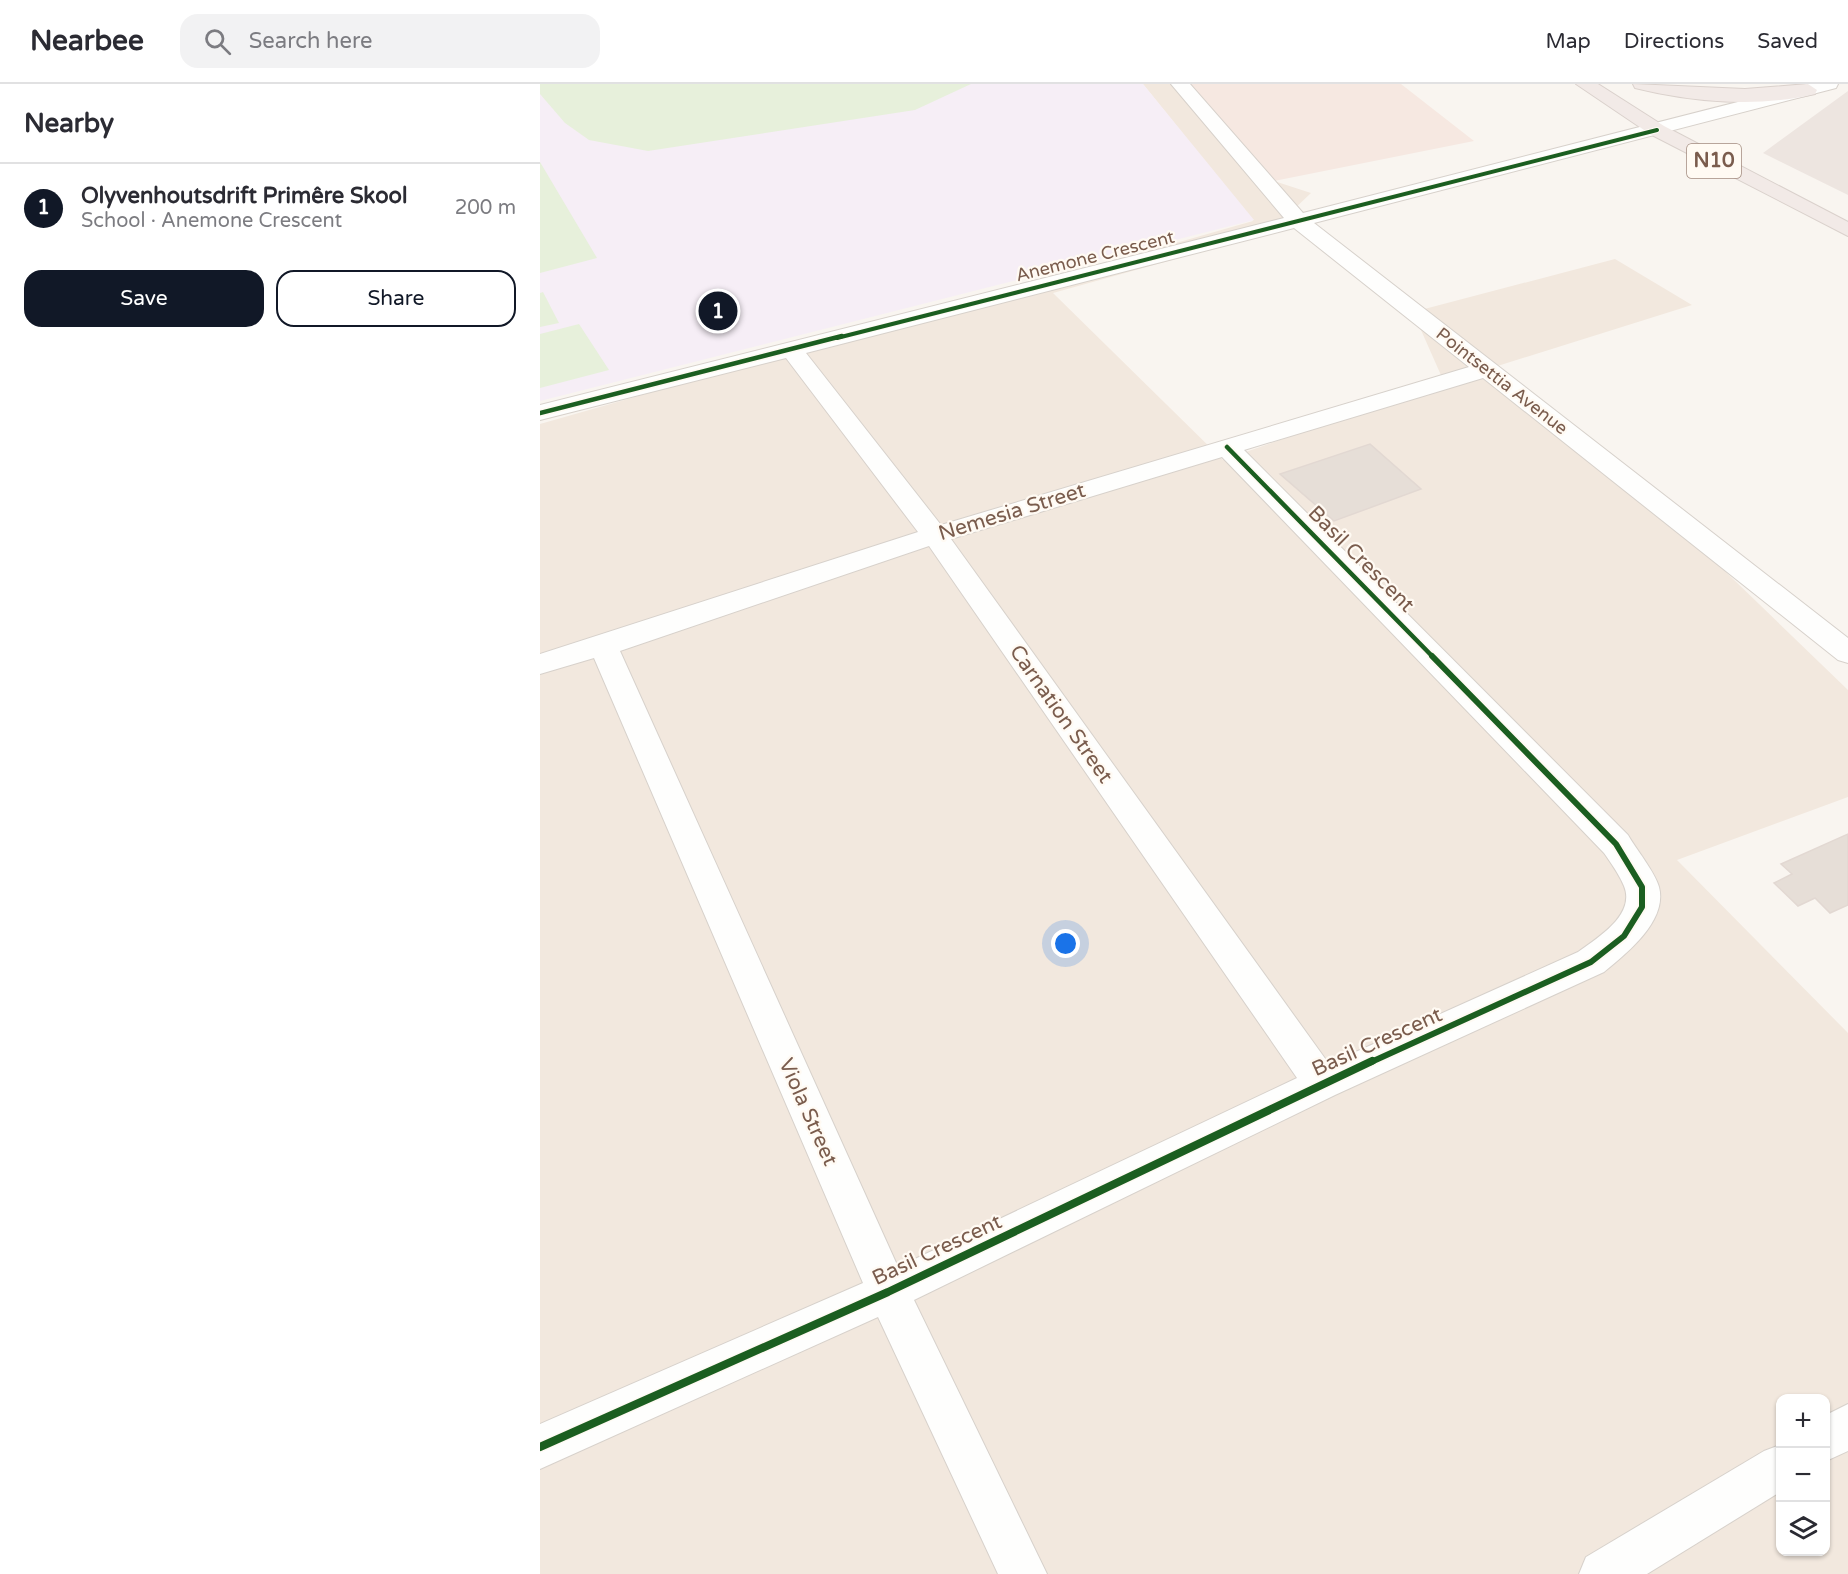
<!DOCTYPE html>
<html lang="en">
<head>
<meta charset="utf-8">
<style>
  :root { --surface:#fff; --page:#f2f2f3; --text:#2b2b33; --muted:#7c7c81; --line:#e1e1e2; --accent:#111827 }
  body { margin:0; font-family:"Varela Round",sans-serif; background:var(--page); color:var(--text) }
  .controls { position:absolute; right:18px; bottom:18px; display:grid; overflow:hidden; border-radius:12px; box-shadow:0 2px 4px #0004 }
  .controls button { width:54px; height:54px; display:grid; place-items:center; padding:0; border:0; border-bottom:2px solid var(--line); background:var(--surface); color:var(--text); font:30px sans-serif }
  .you { position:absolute; left:526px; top:860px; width:21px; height:21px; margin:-15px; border:4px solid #fff; border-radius:50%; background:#1a73e8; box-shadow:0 0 0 9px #1a73e833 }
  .badge { display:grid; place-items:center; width:39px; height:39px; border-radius:50%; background:var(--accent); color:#fff; font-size:20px; font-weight:700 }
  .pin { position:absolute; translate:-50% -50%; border:3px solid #fff; box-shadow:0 2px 6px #0006 }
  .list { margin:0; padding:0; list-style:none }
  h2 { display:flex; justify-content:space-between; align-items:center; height:78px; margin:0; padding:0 24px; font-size:26px }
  h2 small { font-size:20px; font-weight:400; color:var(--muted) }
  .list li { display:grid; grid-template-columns:39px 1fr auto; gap:18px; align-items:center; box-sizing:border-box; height:90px; padding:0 24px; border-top:2px solid var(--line) }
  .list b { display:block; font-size:22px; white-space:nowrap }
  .list p { margin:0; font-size:20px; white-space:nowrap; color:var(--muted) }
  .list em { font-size:20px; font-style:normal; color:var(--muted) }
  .actions { display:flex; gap:12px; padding:18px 24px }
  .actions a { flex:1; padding:14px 0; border:2px solid var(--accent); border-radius:18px; text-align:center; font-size:21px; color:var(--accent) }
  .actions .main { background:var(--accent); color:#fff }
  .icon { flex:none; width:33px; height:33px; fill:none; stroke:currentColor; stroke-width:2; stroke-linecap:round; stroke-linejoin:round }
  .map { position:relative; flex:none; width:1308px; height:1490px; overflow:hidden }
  header { display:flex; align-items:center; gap:36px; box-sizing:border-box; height:84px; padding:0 30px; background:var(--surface); border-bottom:2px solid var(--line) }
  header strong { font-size:28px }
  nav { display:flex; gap:33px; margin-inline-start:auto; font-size:21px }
  .search { width:420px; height:54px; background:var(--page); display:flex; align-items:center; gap:15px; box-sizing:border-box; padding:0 21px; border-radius:18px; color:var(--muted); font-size:22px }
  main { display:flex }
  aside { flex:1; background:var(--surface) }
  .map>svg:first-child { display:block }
  .residential { fill:#f2e8de; fill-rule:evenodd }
  .commercial { fill:#f6e8e1 }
  .industrial { fill:#ede5e0 }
  .education { fill:#f6eef6 }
  .green { fill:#e7f0db }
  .building { fill:#e6ded7; stroke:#e2d8d2; stroke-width:1.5 }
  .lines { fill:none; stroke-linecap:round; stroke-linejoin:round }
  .minor-casing { stroke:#d7d1cb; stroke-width:2 }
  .highway-casing { stroke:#dad1cc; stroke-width:2 }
  .minor { fill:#fefefd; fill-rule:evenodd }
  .highway { fill:#f2eae7; fill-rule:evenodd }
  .cycleway-far3-casing { stroke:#fffaf3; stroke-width:6 }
  .cycleway-far2-casing { stroke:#fffaf3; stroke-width:8 }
  .cycleway-far1-casing { stroke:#fffaf3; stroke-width:10 }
  .cycleway-casing { stroke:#fffaf3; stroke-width:11 }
  .cycleway-far3 { stroke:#1b5e20; stroke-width:4 }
  .cycleway-far2 { stroke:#1b5e20; stroke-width:4.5 }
  .cycleway-far1 { stroke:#1b5e20; stroke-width:6 }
  .cycleway { stroke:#1b5e20; stroke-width:8 }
  .labels { text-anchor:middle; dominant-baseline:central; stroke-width:4.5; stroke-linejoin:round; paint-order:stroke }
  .far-street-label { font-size:18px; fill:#7a5c4d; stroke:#fffaf3 }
  .shield { fill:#fffaf3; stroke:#a28b7f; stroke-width:1.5 }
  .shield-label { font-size:20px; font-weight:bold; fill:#7a5c4d }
  .street-label { font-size:21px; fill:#7a5c4d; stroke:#fffaf3 }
</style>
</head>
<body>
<header>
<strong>Nearbee</strong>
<div class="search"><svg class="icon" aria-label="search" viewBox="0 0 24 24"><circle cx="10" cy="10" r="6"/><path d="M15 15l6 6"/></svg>Search here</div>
<nav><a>Map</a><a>Directions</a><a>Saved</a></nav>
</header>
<main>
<aside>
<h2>Nearby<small></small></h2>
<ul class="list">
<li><span class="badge">1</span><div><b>Olyvenhoutsdrift Primêre Skool</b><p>School · Anemone Crescent</p></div><em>200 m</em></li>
</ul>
<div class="actions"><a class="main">Save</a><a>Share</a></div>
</aside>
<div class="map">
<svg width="1308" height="1490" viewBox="0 0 1308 1490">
  <rect width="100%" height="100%" fill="#f9f5f0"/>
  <path class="residential" d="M603,0H644L734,97L771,109L729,149L513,209L683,376L904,298L873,228L1075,175L1152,221L948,285L1106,411L1308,606V713L1137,776L1308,949V1490H0V340L713,137ZM1240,1314H1286V1468H1240Z"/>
  <path class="commercial" d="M644,0H861L934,57L734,97Z"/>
  <path class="industrial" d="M1308,7V111L1223,69Z"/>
  <path class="education" d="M0,0H603L714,136L0,317Z"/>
  <g class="green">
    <path d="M0,0H431L375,26L108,67L49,56L25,39L0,10Z"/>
    <path d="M0,78L57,174L0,189Z"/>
    <path d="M3,208L19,239L0,243V209Z"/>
    <path d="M39,240L69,286L0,304V250Z"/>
  </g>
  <g class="building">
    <path d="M830,360L881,405L794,437L740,390Z"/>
    <path d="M1308,750V821L1290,829L1275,814L1258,822L1234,799L1252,790L1241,780Z"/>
  </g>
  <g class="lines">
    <defs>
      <g id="minor">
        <path d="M631,0H650L763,129L1268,0H1298L1296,4L774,139L1308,554V579L1298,576L943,294L704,366L1088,751C1096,765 1115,788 1119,803C1128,837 1086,870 1064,888L795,1011L374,1216L507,1490H458L338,1233L0,1385V1340L323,1199L54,574L0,590V570L378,448L246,274L0,336V321L744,134ZM754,144L929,283L401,441L266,269ZM682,373L1064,769C1071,779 1079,790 1084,802C1096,831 1057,854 1038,868L789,980L411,455ZM389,462L757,994L358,1183L80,567Z"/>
        <path d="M1308,1320V1367L1286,1377V1331Z"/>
        <path d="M1240,1361V1408L1107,1490H1039L1046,1473L1224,1367Z"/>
      </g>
      <g id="highway">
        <path d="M1036,0H1058L1124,42L1308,138V152L1110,50Z"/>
        <path d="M1093,0L1205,5L1268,0L1277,6L1275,10C1219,24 1151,18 1095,4Z"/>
      </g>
    </defs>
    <use href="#minor" class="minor-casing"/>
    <use href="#highway" class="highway-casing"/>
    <use href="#minor" class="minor"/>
    <use href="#highway" class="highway"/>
    <defs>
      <path id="cycleway-far3" d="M297,254L1117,46"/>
      <g id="cycleway-far2">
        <path d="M0,329L302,252"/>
        <path d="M687,363L894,574"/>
      </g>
      <path id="cycleway-far1" d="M829,979L1051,878L1084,852L1102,823V803L1076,760L892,572"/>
      <path id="cycleway" d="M0,1363L348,1208L832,977"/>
    </defs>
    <use href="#cycleway-far3" class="cycleway-far3-casing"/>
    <use href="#cycleway-far2" class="cycleway-far2-casing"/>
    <use href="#cycleway-far1" class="cycleway-far1-casing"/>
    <use href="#cycleway" class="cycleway-casing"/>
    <use href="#cycleway-far3" class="cycleway-far3"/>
    <use href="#cycleway-far2" class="cycleway-far2"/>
    <use href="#cycleway-far1" class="cycleway-far1"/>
    <use href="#cycleway" class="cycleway"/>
  </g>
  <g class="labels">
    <g class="far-street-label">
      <text transform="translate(555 172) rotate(-14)">Anemone Crescent</text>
      <text transform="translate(962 297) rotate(38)">Pointsettia Avenue</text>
    </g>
    <rect class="shield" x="1147" y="60" width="54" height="34" rx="4.5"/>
    <g class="shield-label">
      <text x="1174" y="77">N10</text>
    </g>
    <g class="street-label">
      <text transform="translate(472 428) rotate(-17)">Nemesia Street</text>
      <text transform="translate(821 475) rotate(45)">Basil Crescent</text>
      <text transform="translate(521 630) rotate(55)">Carnation Street</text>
      <text transform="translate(837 958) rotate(-24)">Basil Crescent</text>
      <text transform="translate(268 1028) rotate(66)">Viola Street</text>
      <text transform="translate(397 1166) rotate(-25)">Basil Crescent</text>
    </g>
  </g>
</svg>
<div class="controls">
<button>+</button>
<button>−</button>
<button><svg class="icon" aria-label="layers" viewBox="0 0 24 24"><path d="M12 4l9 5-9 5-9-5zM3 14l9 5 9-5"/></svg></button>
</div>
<div class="you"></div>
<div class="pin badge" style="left:178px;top:227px">1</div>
</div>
</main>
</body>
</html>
